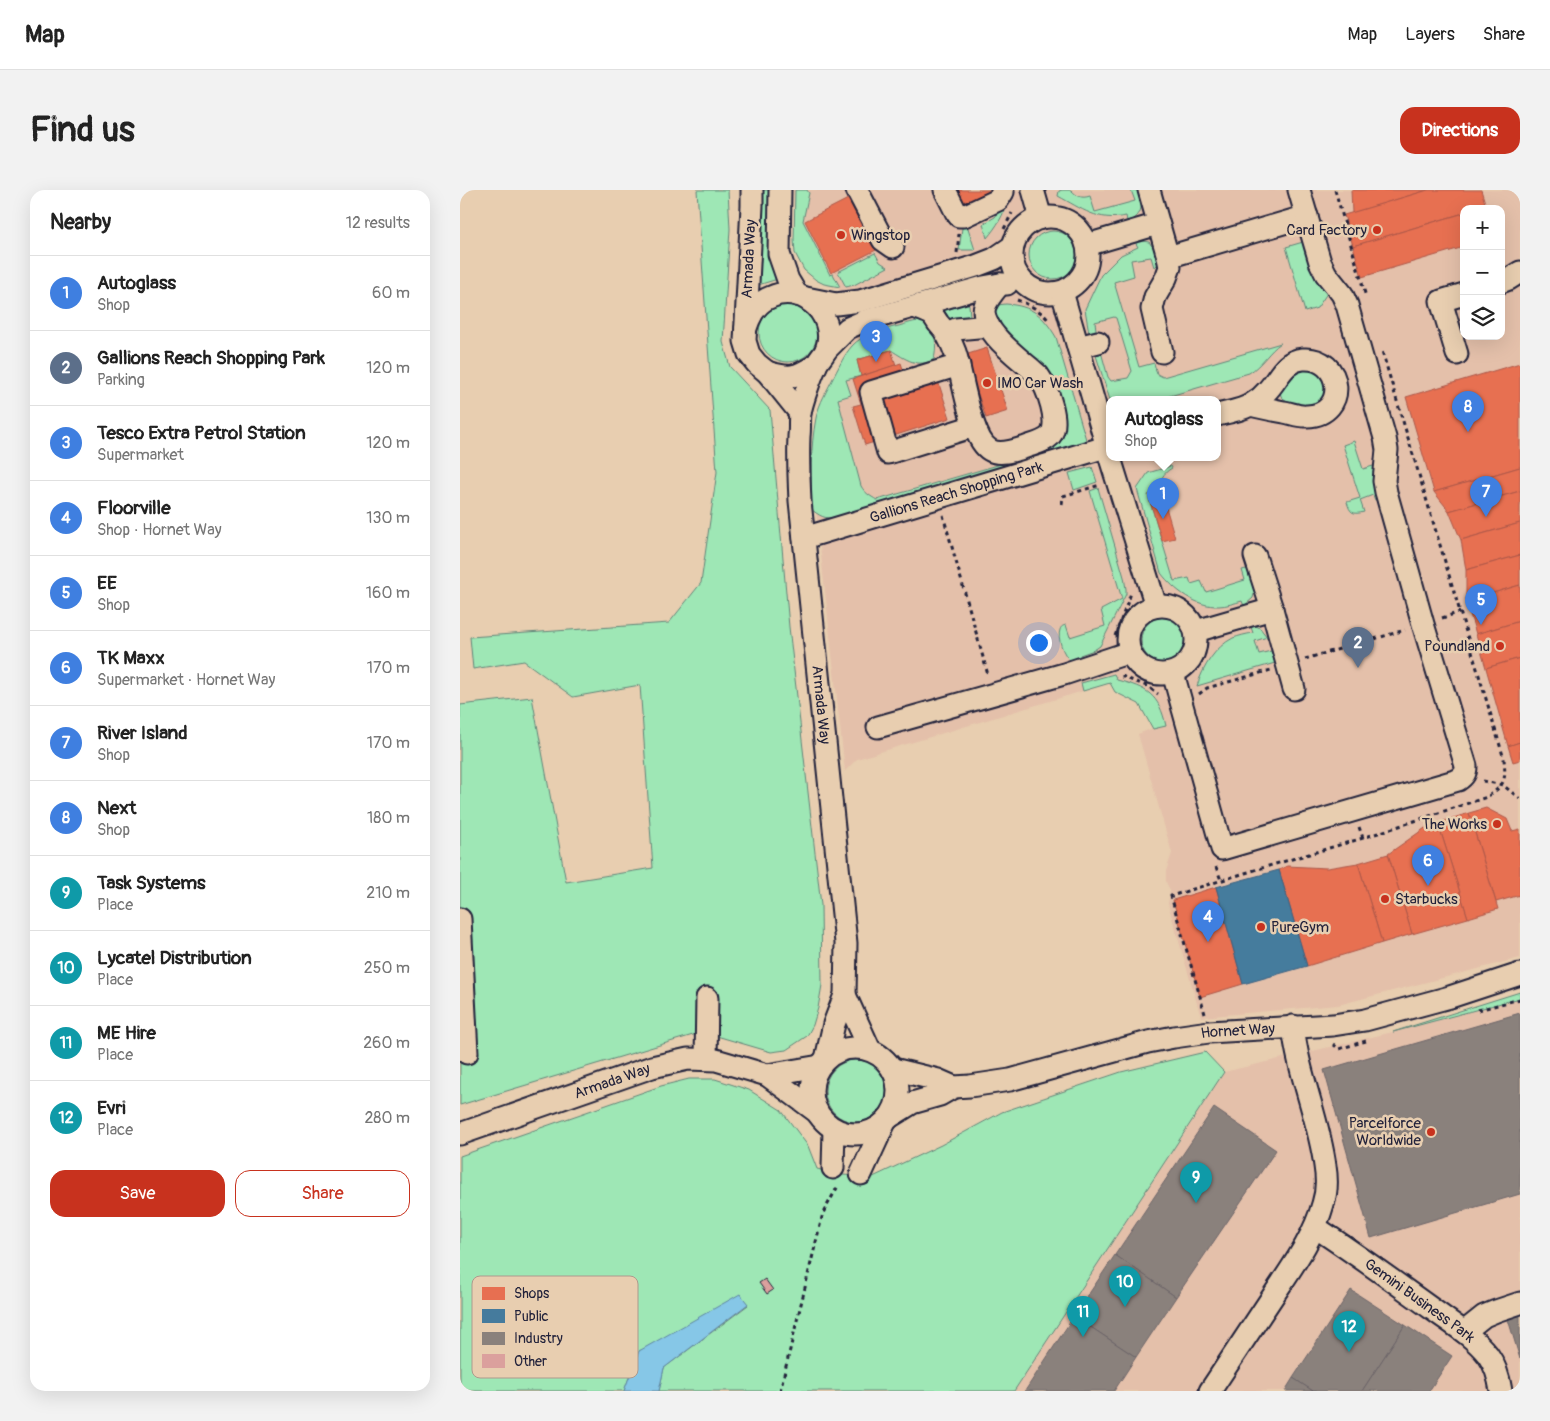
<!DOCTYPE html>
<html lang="en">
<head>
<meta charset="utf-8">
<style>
  :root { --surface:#fff; --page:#f2f2f2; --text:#222; --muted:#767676; --line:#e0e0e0; --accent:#c8321e }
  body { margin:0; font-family:Pangolin,sans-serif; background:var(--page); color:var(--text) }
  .controls { position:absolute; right:15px; top:15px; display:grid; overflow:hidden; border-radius:10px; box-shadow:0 5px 20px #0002 }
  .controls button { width:45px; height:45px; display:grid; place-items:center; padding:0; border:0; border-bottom:1px solid var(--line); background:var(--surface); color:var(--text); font:25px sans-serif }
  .you { position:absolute; left:578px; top:452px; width:18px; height:18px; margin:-12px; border:4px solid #fff; border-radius:50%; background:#1a73e8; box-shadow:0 0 0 8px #1a73e833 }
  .badge { display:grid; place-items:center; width:32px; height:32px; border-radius:50%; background:var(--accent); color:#fff; font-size:16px; font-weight:700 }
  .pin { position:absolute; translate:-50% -41px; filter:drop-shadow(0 1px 2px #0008) }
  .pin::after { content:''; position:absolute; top:26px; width:18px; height:15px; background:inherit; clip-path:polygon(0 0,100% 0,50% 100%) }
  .popup { position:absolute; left:646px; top:206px; width:115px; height:65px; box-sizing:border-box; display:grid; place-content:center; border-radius:10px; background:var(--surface); filter:drop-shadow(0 1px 4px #0005); font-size:16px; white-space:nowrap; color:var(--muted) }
  .popup b { font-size:19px; color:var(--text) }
  .popup::after { content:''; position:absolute; left:50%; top:100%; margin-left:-10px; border:10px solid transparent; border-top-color:var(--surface) }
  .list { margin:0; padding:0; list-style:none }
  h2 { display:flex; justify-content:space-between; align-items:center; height:65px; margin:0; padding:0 20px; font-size:21px }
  h2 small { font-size:16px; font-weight:400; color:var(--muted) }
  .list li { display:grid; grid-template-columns:32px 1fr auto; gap:15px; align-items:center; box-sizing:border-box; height:75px; padding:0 20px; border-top:1px solid var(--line) }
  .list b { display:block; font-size:19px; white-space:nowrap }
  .list p { margin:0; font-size:16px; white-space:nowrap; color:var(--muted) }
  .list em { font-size:16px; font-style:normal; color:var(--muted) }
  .actions { display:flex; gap:10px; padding:15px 20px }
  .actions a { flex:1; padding:11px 0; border:1px solid var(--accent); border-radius:15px; text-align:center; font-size:18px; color:var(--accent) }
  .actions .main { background:var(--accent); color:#fff }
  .icon { flex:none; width:28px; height:28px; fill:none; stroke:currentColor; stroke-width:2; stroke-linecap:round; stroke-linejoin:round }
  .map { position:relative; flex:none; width:1060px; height:1201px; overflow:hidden; border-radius:15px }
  header { display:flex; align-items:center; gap:30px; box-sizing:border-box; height:70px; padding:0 25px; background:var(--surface); border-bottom:1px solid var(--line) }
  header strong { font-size:24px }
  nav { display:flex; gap:28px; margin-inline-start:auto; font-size:18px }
  .intro { display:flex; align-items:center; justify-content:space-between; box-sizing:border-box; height:120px; padding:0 30px }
  h1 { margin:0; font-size:35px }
  .button { padding:12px 22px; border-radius:15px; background:var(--accent); color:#fff; font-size:18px; font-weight:700 }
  main { display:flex; gap:30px; padding:0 30px }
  aside { flex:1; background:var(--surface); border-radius:15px; box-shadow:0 5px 20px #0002 }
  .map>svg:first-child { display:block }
  .built { fill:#e4c0aa; fill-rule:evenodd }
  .green { fill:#9ee7b5; stroke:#608478 }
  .water { fill:#86c7e7; stroke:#5e85a2 }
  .shops { fill:#e76f51; stroke:#ac584a }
  .public { fill:#457b9d; stroke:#3a6080 }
  .industry { fill:#8a817c; stroke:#6b6468 }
  .building { fill:#dba09d; stroke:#22223b }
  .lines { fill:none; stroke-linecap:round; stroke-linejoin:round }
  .minor-casing { stroke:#22223b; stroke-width:25 }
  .path { stroke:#22223b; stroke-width:3; stroke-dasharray:4 4; stroke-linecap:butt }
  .minor { stroke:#e8ceb0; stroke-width:21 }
  .poi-dot { fill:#c8321e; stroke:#e8ceb0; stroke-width:2 }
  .labels { text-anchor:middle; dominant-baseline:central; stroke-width:5; stroke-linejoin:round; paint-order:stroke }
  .poi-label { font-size:15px; fill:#22223b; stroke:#e8ceb0; text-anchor:end }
  .street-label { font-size:15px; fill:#22223b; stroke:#e8ceb0 }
  .key { fill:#e8ceb0; stroke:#ad9a8d; stroke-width:1 }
  .key-label { font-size:14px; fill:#22223b }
</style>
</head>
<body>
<header>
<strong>Map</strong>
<nav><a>Map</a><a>Layers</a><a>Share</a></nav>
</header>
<div class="intro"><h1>Find us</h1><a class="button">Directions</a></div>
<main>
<aside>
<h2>Nearby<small>12 results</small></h2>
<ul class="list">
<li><span class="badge" style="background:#3f7fe0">1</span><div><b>Autoglass</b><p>Shop</p></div><em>60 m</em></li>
<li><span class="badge" style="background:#5c6f8a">2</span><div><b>Gallions Reach Shopping Park</b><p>Parking</p></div><em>120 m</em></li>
<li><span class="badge" style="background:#3f7fe0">3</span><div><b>Tesco Extra Petrol Station</b><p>Supermarket</p></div><em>120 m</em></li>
<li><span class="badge" style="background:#3f7fe0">4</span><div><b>Floorville</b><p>Shop · Hornet Way</p></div><em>130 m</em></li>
<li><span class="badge" style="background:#3f7fe0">5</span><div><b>EE</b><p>Shop</p></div><em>160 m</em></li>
<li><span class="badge" style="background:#3f7fe0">6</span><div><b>TK Maxx</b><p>Supermarket · Hornet Way</p></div><em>170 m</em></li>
<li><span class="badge" style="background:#3f7fe0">7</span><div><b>River Island</b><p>Shop</p></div><em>170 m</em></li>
<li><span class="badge" style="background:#3f7fe0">8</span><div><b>Next</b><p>Shop</p></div><em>180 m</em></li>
<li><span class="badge" style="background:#0f9aa8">9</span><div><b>Task Systems</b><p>Place</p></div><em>210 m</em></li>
<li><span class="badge" style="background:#0f9aa8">10</span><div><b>Lycatel Distribution</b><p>Place</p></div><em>250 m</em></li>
<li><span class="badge" style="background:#0f9aa8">11</span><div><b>ME Hire</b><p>Place</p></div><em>260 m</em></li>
<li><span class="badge" style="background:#0f9aa8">12</span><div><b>Evri</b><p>Place</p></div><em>280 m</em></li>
</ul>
<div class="actions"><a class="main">Save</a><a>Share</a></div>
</aside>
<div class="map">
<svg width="1060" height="1201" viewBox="0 0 1060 1201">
  <rect width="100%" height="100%" fill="#e8ceb0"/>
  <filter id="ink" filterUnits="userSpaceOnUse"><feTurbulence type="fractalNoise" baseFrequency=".02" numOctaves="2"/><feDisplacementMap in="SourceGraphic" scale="10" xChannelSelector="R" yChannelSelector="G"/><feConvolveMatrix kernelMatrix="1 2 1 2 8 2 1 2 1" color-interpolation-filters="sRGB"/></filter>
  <g filter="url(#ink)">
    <g class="built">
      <path d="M333,0H1060V768L878,815L741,827L708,714L710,700L706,692V681L712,663L678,544L693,538L679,514L655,502L650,493L397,569L385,581L356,319L363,211L392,153L379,98L364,94L349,85L339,71ZM1004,19H1041V146H1004ZM649,210H757V268H649Z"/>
      <path d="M1060,808V1201H554L764,882L933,842Z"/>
    </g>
    <g class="green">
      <path d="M237,0H268L270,39L263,152L270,177L310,220L329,437L361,715L362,795L358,818L353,835L347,846L326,860L311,862L243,842L0,915V515L72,507L106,692L193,678L180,495L113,507L64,471L13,479L10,447L209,433L241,393L257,282Z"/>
      <path d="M301,0H309L308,67L318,89L298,95Z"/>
      <path d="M335,0H347L349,3L343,31L370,85L373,84L380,97L364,94L356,90L344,80L335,63L334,51Z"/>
      <path d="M602,0H611C617,6 621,9 630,6L635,22L675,11L671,0H678C682,14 685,26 667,31L666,26C638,32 622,19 598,6L599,1Z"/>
      <path d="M548,9C544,25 537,36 527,48L523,34L535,27Z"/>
      <path d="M505,37L508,38L515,60H499L502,38Z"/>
      <circle cx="593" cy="65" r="24"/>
      <path d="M674,50H677L689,52L695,60L699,74L694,77L691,67L671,70L674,86L654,92L679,177L694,173L697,184L703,187L821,153C809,161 802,175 789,183L696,210H650L634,159L640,158L648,187L651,191L668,188L672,181L656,128L654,127L635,132L637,147L630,149L625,119L641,85L661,65L678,57Z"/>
      <path d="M843,52L868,102L857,118L845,122L826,57Z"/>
      <path d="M415,63L420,72L428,77L394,95L386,97L378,82Z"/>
      <path d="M507,111L509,115L510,126L501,131L492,132L482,121L484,117Z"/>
      <path d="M546,114C572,116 583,125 596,147L627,253L381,326C367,329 364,329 352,320C351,290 350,258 356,228C359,213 368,199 374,186C380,175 384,165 392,156C403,144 419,141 434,137C441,136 452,131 460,131C477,132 477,157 474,169C459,179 445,169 431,160L397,170L401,186L386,190L391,205L378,209L401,296C405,303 410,306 417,310L548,272L594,256L565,163L536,131L533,118L537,115Z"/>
      <circle cx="328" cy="143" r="29"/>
      <path d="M841,180C845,180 850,180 853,181C874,191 865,226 835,213C829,211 825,211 821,206L820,202L833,187Z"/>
      <path d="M894,251L903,279L913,276L914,277L913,284L917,310H915L913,305L900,310L904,322C893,325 890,323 887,312L900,308L883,255Z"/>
      <path d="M711,276L712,278C703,283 700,290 698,300L688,305L714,391L729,388L731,394L741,391L746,402L785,390L782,380L786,379L788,380L795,400L793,408L784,416L782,411C775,413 766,416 759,416C736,417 714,400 701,383L677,299L688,283Z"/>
      <path d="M632,277L637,292L614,300L609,283Z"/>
      <path d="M638,298L664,387L666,399V404L640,456L634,460L620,465L621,471C617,472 613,473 610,470C603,465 597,447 600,440C601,436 603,436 606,435L610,447L645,436L641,420L662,409L630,301Z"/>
      <circle cx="704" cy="450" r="23"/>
      <path d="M796,436L800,438L807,447L795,451L799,464L811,461L815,473L737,496C743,477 755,457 773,448C779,446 786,444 793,443L791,437Z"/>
      <path d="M654,484L657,490C687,498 699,504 706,536L693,539L679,514L655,502L650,493L623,501L621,493Z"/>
      <path d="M1060,802V808L933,842Z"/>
      <path d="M745,862L764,882L554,1201H199L204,1178L288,1115L179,1161L164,1201H0V966L201,896L229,889H255L289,900L321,920L348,956L357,979L383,985L413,987L481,955L542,922L661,882Z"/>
      <circle cx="396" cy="901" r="31"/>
    </g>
    <path class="water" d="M280,1104L288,1114L204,1178L199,1201H164L179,1161Z"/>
    <g class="shops">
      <path d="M487,0H535L496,19Z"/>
      <path d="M891,0H968L892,23Z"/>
      <path d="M968,0H1021L1026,16L1018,19H1004V23L893,56L884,25Z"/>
      <path d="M390,8L416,60L371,83L345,31Z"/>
      <path d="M1004,23V57L902,87L893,56Z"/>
      <path d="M527,158L548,221L526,228L505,165Z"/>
      <path d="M431,160L436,175L401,186L397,170Z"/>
      <path d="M441,173L450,200L478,191L490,228L405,255L393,216L401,214L393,189Z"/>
      <path d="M1060,173V277L974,302L946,207Z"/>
      <path d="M1060,277V301L989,321L974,302Z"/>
      <path d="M1060,301V333L1001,350L989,321Z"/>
      <path d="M703,307L715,348L702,351L690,311Z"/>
      <path d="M1060,333V365L1006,380L1001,350Z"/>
      <path d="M1060,365V395L1006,411V380Z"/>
      <path d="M1060,395V431L1016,444L1006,411Z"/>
      <path d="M1060,431V468L1026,478L1016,444Z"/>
      <path d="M1060,468V552L1048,556L1026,478Z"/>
      <path d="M1060,552V570L1053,572L1048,556Z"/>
      <path d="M1026,618L1047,629L1052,641L1060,639V705L1036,712L1009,623Z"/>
      <path d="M1009,623L1038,719L1008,728L978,633Z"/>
      <path d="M978,633L1008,728L952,744L928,664L968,636Z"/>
      <path d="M928,664L952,744L922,753L898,673Z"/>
      <path d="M898,673L922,753L847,776L819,680L827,676L867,678Z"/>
      <path d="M756,697L783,794L740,807L713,710Z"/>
    </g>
    <path class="public" d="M819,680L847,776L783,794L756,697Z"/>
    <g class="industry">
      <path d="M1060,823V1004L911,1048L864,880Z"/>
      <path d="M754,918L816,960L716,1107L655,1065Z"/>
      <path d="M655,1065L716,1107L676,1167L614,1126Z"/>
      <path d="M891,1100L945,1135L902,1201H853L833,1188Z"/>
      <path d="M1060,1122V1169L1047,1126Z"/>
      <path d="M614,1126L676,1167L654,1201H565Z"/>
      <path d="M945,1135L992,1166L969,1201H902Z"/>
      <path d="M833,1188L853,1201H825Z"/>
    </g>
    <path class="building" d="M305,1089L313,1100L307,1104L299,1093Z"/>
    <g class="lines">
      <defs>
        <g id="minor">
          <path d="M292,0V16L285,151L289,164L297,174L307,182L340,223"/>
          <path d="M320,0L319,64L328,90L337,105"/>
          <path d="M397,0L423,50L433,57"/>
          <path d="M485,0L496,22L499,26H504L538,10L543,2L542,0"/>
          <path d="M573,0L581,28"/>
          <path d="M689,0L708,67L847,26"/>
          <circle cx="590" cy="65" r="38"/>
          <path d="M627,55L698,34"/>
          <path d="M1041,92L1049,89L1060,82"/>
          <path d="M602,102L649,264"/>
          <path d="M346,108L376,114L400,111L516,76L534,69L553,56"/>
          <path d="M454,117C459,119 466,121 471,124C474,126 476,130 478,133C486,141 491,151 495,162C503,185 510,249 530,260C540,266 556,260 566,257C574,254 584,252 590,246C601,233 587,197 578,185C576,183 572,180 570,178C555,165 518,138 525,116C528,108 535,100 540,94"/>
          <path id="s1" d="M286,138C290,125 297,112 311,107C324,101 340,103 351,112C365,122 373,143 366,160C364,165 358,170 356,176C351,186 342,212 340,223C339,231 340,239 339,246C338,268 339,290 340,311L386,753L385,805L374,834L366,869"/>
          <path d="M487,144L496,139L529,136"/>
          <path d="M618,157L638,152"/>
          <path d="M366,160L388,138L404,131L523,97L540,94H547"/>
          <path d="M702,162L692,119L695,107L706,88L710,77L708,67"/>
          <path d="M997,164L981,111L1004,104"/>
          <path d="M499,175L411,202L428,263L514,236"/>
          <path d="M307,182C330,189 335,188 356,175"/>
          <path d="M757,225C768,222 784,220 793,213C798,210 803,206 807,201C819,189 823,171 843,169C883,166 889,225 847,226C839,227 831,223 824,222C813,220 802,218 791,215"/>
          <path d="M650,268L696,416"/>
          <path id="s2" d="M344,348L649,256"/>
          <path d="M795,366L812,419L834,499"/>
          <circle cx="702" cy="450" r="34"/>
          <path d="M736,441L812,419"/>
          <path d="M713,483L762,659L998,590C1004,586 1006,583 1006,576L963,434L926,302L924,291L927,260L925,248L887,115L882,104L866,84L860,72L839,0"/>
          <path d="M418,537L604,484L670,462"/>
          <path d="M0,729L7,863"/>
          <path d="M385,805L410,860"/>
          <circle cx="395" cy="901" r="43"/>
          <path d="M246,869L247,808"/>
          <path id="s3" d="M433,879L478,890L494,897L510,896L550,890L688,852L714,847L749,842L873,835L905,830L990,807L1060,784"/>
          <path d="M307,885L360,876"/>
          <path d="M431,926L452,913L480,905L494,897"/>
          <path id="s4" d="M0,944L192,877L228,869L256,870L307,885L357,922"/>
          <path d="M373,978L374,939"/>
          <path d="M401,984L424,934"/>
          <path id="s5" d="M855,1037C895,1063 933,1091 972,1119C991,1133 1013,1146 1028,1165C1036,1176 1039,1188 1041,1201"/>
          <path d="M1004,1142L1024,1126L1036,1121L1060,1113"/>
          <path d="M750,1201C771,1169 792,1138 813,1106C832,1077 854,1047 863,1014C867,1002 867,988 865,976C859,929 838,884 833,836"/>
        </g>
      </defs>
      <use href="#minor" class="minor-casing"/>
      <g class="path">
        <path d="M875,0L906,107"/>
        <path d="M544,39L552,23"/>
        <path d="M497,63L499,44"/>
        <path d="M557,110C568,114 582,121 589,131"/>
        <path d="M602,314L603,306L640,295"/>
        <path d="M483,325L528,485"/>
        <path d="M982,428L1000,422"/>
        <path d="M655,446L671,403"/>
        <path d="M845,469L945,440"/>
        <path d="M663,485V487L687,496L698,504"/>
        <path d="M739,504L747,498L811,480"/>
        <path d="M1023,591L1043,595L1060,609"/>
        <path d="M899,637L903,648"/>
        <path d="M756,677L761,690"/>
        <path d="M1018,820L1060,809"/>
        <path d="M745,824L711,706L785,683L903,648L1027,607C1045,594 1046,592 1044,569L922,161"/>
        <path d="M873,854L879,859L906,851"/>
        <path d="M320,1201L363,1023L378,996"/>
      </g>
      <use href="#minor" class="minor"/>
    </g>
  </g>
  <g class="poi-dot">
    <circle cx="917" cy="40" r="5"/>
    <circle cx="381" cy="45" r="5"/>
    <circle cx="527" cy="193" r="5"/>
    <circle cx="1040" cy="456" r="5"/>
    <circle cx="1037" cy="634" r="5"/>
    <circle cx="925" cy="709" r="5"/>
    <circle cx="801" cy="737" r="5"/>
    <circle cx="971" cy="942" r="5"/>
  </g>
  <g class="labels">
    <g class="poi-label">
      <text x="907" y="40">Card Factory</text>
      <text x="391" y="45" text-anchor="start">Wingstop</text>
      <text x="537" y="193" text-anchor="start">IMO Car Wash</text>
      <text x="1030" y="456">Poundland</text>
      <text x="1027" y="634">The Works</text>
      <text x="935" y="709" text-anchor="start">Starbucks</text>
      <text x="811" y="737" text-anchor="start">PureGym</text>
      <text x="961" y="933">Parcelforce<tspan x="961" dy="17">Worldwide</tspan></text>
    </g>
    <g class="street-label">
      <text transform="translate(289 69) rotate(-87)">Armada Way</text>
      <text stroke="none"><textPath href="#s2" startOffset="159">Gallions Reach Shopping Park</textPath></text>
      <text stroke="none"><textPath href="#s1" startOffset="499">Armada Way</textPath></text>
      <text stroke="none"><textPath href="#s3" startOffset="354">Hornet Way</textPath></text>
      <text stroke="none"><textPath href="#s4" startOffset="161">Armada Way</textPath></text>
      <text stroke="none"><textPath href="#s5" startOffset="128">Gemini Business Park</textPath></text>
    </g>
  </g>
  <rect x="12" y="1086" width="166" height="102" rx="8" class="key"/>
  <rect x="22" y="1097" width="23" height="13" fill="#e76f51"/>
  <rect x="22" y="1119" width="23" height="14" fill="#457b9d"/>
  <rect x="22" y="1142" width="23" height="13" fill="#8a817c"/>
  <rect x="22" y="1164" width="23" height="14" fill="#dba09d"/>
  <g class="key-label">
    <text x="54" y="1108">Shops</text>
    <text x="54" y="1131">Public</text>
    <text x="54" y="1153">Industry</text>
    <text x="54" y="1176">Other</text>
  </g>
</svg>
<div class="controls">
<button>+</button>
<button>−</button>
<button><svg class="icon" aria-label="layers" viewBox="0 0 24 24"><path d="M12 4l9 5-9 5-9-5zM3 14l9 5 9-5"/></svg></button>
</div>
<div class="you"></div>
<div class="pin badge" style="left:703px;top:329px;background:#3f7fe0">1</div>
<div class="popup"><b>Autoglass</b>Shop</div>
<div class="pin badge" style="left:898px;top:478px;background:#5c6f8a">2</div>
<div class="pin badge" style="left:416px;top:172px;background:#3f7fe0">3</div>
<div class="pin badge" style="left:748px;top:752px;background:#3f7fe0">4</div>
<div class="pin badge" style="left:1021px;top:435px;background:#3f7fe0">5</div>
<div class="pin badge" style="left:968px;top:696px;background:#3f7fe0">6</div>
<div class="pin badge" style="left:1026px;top:327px;background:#3f7fe0">7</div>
<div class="pin badge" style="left:1008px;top:242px;background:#3f7fe0">8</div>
<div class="pin badge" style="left:736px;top:1013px;background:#0f9aa8">9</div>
<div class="pin badge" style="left:665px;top:1117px;background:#0f9aa8">10</div>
<div class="pin badge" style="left:623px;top:1147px;background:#0f9aa8">11</div>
<div class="pin badge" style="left:889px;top:1162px;background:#0f9aa8">12</div>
</div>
</main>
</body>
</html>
